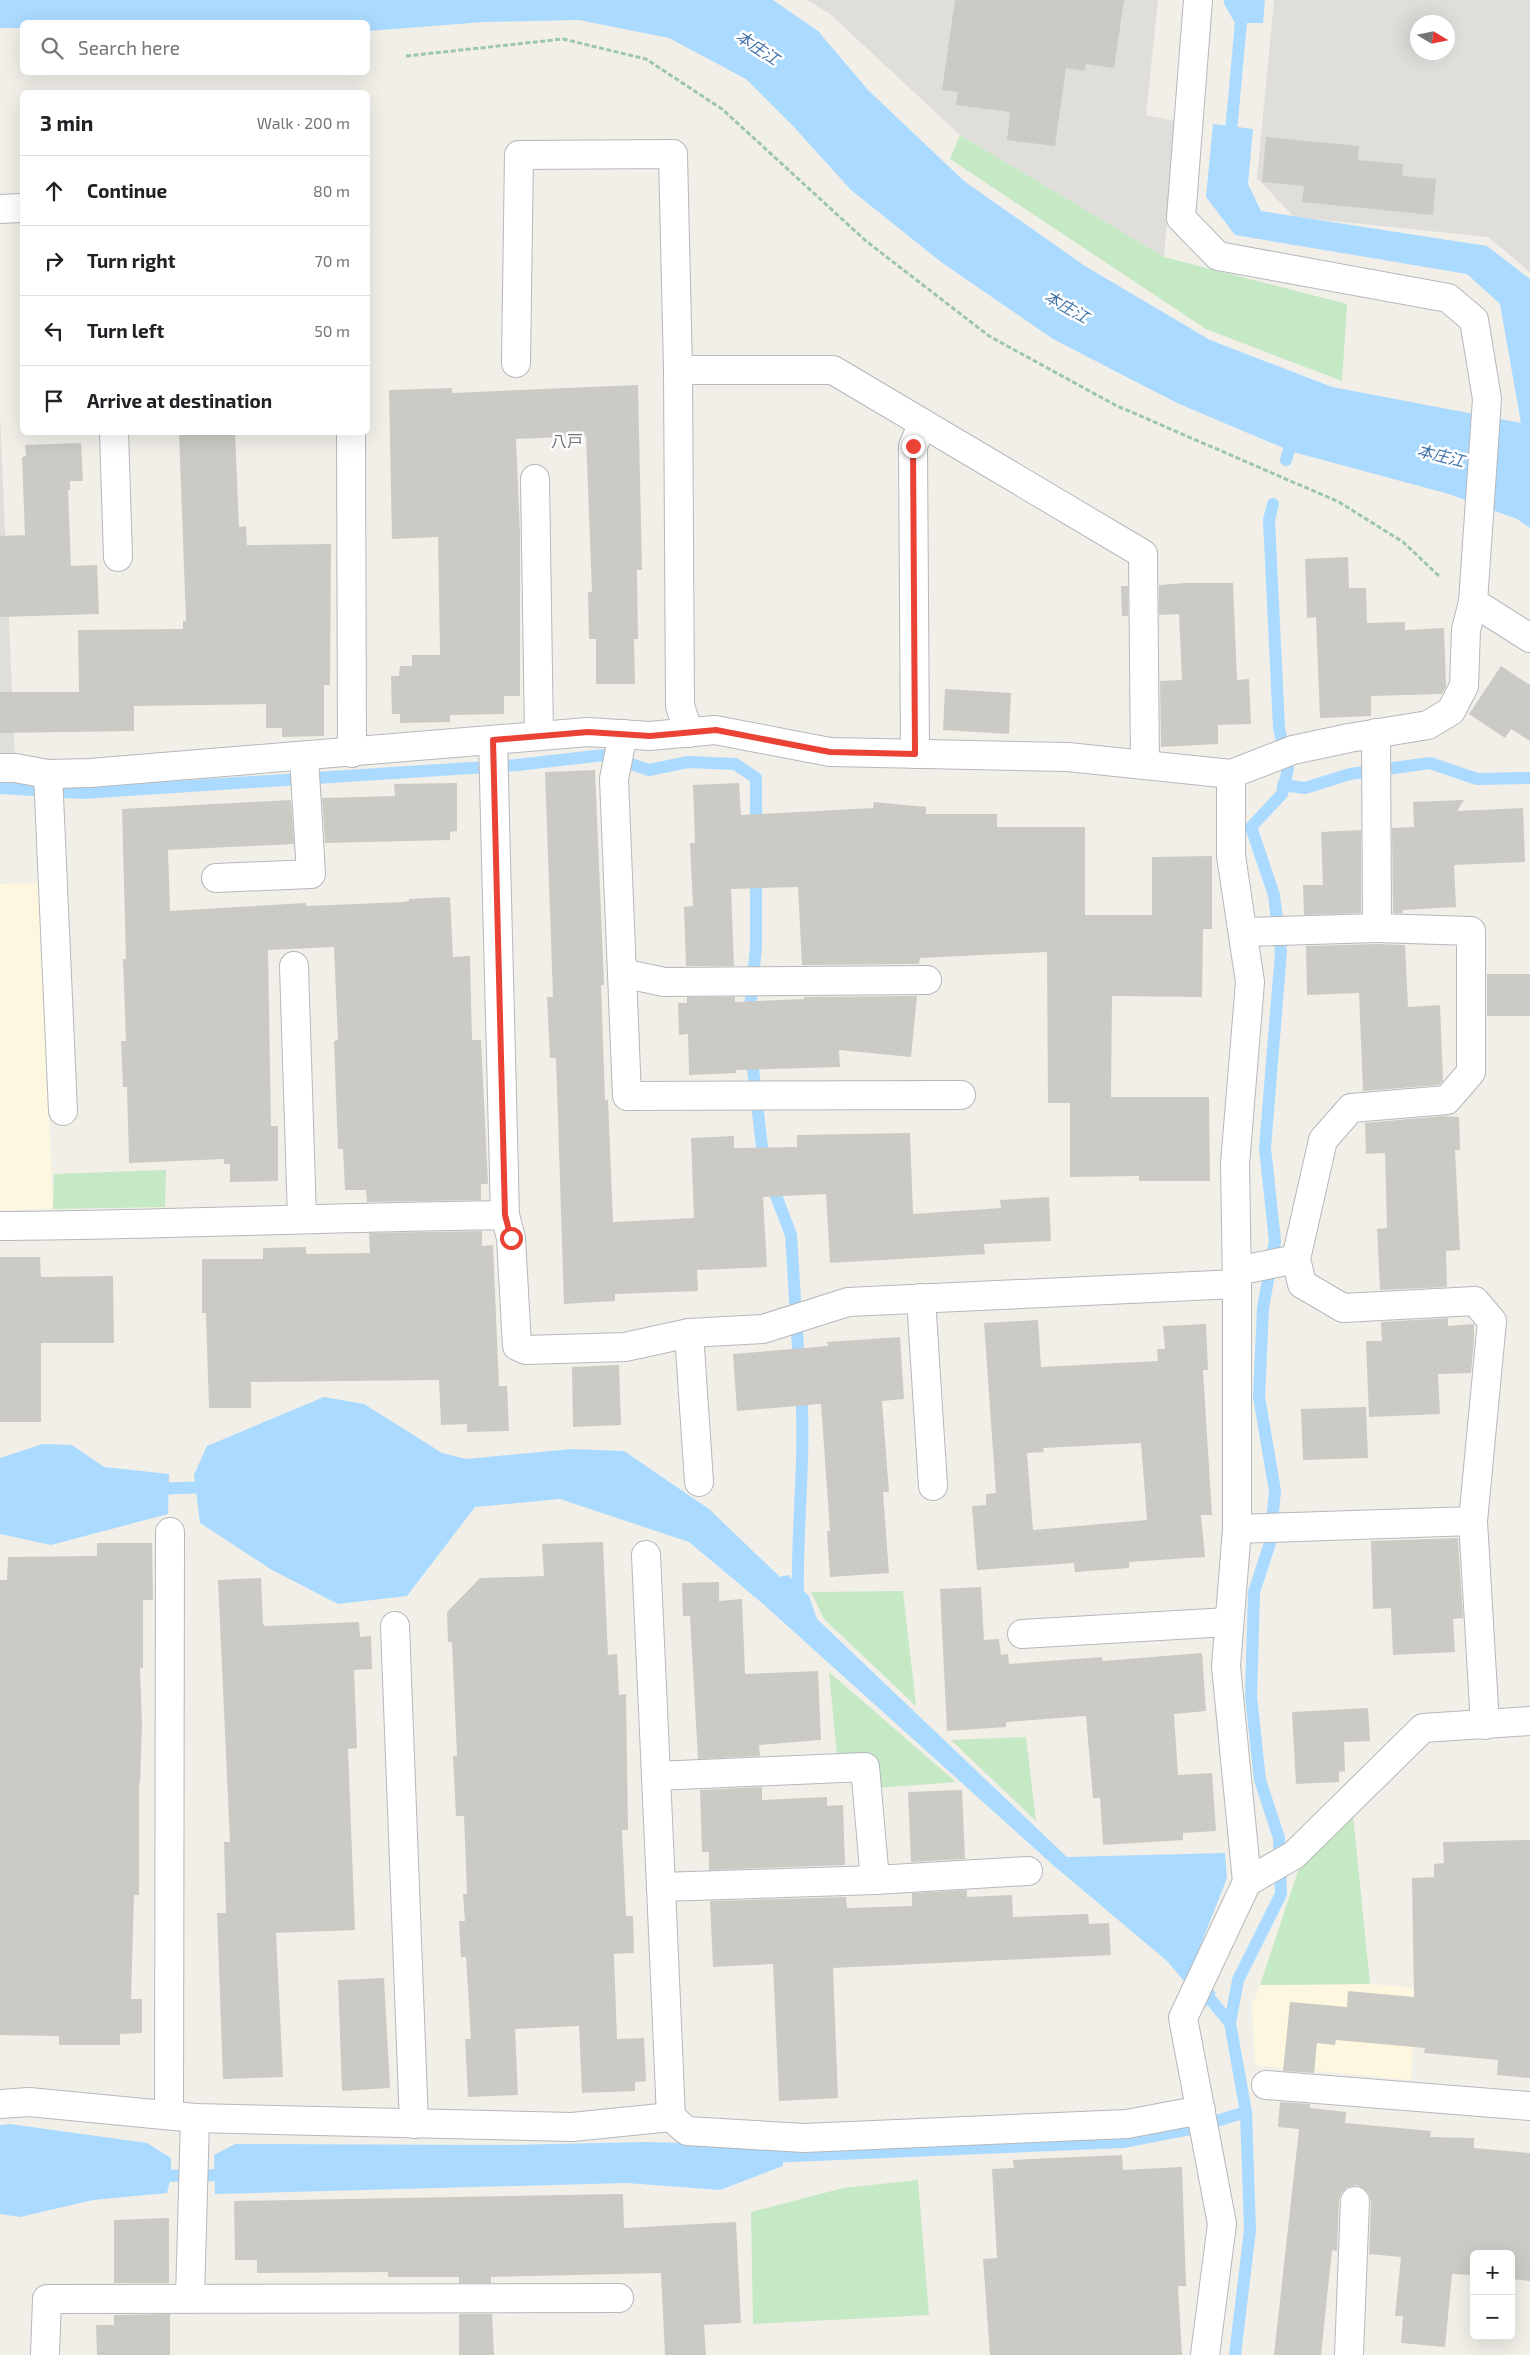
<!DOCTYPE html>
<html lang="en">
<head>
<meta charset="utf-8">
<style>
  :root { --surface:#fff; --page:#f2f2f2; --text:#202124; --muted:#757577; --line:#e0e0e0 }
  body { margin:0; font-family:"Exo 2","Noto Sans JP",sans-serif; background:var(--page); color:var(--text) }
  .controls { position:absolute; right:15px; bottom:15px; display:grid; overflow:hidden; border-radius:8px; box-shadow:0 5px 20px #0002 }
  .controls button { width:45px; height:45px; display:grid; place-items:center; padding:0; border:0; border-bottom:1px solid var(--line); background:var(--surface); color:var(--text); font:25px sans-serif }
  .compass { position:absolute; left:1410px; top:15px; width:45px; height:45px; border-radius:50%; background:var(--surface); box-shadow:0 5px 20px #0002; rotate:100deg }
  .stop { position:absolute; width:15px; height:15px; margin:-11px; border:4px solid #ea4335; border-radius:50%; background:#fff }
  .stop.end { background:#ea4335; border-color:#fff; box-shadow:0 1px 5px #0008 }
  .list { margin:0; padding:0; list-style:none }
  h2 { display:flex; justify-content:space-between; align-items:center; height:65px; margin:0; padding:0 20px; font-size:21px }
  h2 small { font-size:16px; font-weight:400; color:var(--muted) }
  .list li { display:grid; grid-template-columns:32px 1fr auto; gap:15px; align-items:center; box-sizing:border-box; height:70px; padding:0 20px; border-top:1px solid var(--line) }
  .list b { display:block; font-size:19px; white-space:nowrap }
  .list em { font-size:16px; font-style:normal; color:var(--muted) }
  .icon { flex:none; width:28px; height:28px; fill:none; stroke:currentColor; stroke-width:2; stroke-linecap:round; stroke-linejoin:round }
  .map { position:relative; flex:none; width:1530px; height:2355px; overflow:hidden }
  .search { position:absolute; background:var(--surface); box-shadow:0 5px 20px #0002; left:20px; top:20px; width:350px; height:55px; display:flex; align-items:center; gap:12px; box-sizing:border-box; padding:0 18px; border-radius:8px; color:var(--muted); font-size:19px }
  .panel { position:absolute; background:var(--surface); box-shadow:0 5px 20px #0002; left:20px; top:90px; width:350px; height:345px; border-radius:8px }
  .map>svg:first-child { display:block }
  .commercial { fill:#fef7e0 }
  .industrial { fill:#e0deda; fill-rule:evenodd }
  .green { fill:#c5e8c5 }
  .water { fill:#aadaff }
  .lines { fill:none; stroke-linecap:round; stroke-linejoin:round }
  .stream { stroke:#aadaff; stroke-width:12 }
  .building { fill:#cccac5; fill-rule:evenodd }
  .minor-casing { stroke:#b5b8bc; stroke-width:30 }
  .path { stroke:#9cc7a9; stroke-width:3; stroke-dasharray:5 2.5; stroke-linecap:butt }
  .minor { stroke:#fff; stroke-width:28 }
  .route { stroke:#ea4335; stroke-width:6 }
  .labels { text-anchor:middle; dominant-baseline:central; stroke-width:5; stroke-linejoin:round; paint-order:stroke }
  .water-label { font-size:16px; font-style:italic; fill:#4174aa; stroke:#fff }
  .neighbourhood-label { font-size:16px; fill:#70757a; stroke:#fff }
</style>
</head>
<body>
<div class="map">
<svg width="1530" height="2355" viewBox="0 0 1530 2355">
  <rect width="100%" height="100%" fill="#f1efe8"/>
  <g class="commercial">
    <path d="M39,883L53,1209L0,1210V884Z"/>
    <path d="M1370,1984L1416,1988L1411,2080L1255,2065L1252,2005L1260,1985Z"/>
  </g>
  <g class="industrial">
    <path d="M807,0H1158L1146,115L1175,121L1164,257L960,135L830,14Z"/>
    <path d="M1274,0H1530V272L1488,237L1294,217L1257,178ZM1418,22H1448V52H1418Z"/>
    <path d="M0,416L15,759H0Z"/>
  </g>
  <g class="green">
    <path d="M960,135L1164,257L1347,304L1342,381L1206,329L950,159Z"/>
    <path d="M166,1170L165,1207L53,1209L54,1174Z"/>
    <path d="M903,1591L916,1706L824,1619L811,1592Z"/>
    <path d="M829,1672L956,1782L877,1788L874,1756H837Z"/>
    <path d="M1026,1737L1036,1821L951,1740Z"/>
    <path d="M1353,1816L1370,1984L1260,1985L1298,1871Z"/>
    <path d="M918,2180L929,2315L753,2324L751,2212L843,2188Z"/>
  </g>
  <g class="water">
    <path d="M0,0H773L818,31L868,90L964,181L1085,266L1210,340L1332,387L1521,423L1500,304L1467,274L1235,235L1206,197L1213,124L1253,129L1248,184L1261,211L1487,246L1530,279V528L1517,519L1449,494L1293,452L1177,403L1053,339L941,262L851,190L793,126L746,79L669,38L579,20L484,22L368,31V22H22V28H0Z"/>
    <path d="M1224,0H1265L1263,23H1235L1224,4Z"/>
    <path d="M324,1397L364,1404L442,1453L466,1459L572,1449L624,1451L709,1509L780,1577L788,1575L809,1596L817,1619L1067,1857L1225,1853L1227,1878L1192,1967L1216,1993L1206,2007L1167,1961L1053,1865L762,1603L689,1542L560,1499L475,1507L407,1596L338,1604L272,1570L200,1523L194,1475L207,1446Z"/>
    <path d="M43,1444L72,1445L104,1467L169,1474L168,1514L51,1545L0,1534V1458Z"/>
    <path d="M10,2124L147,2143L171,2158V2176L167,2193L93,2200L20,2217L0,2214V2125Z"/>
    <path d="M647,2142L783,2146V2166L720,2190L627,2183L215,2194L214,2155L235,2144L509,2145Z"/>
  </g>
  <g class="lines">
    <g class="stream">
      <path d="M1230,143L1243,0"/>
      <path d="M1286,460L1293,436"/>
      <path d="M1283,785L1305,788L1350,774L1430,763L1477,779L1530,778"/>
      <path d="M0,788L82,793L517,765L604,755L649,770L688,762L735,764L756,778V831"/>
      <path d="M749,1018L756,947V873"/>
      <path d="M751,1052L764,1164L791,1235L799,1364"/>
      <path d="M152,1489L212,1487"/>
      <path d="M798,1601C796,1530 806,1460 801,1389"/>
      <path d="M1201,1988L1230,2023"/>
      <path d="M767,2157L1123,2142L1190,2129L1246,2112"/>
      <path d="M155,2176L230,2175"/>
      <path d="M1235,2355L1250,2230L1246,2112L1230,2023L1238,1980L1281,1894L1279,1838L1260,1780L1251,1696L1254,1592L1270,1543L1275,1491L1259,1397L1263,1308L1275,1241L1265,1148L1281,952L1274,895L1251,827L1282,794L1288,769L1279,728L1269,520L1273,504"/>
    </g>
  </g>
  <g class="building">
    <path d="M955,0H1124L1114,68L1086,64L1084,71L1066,68L1055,146L1007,140L1010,112L956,105L958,92L942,90Z"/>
    <path d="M1266,137L1359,146L1358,160L1403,164L1402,176L1436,179L1433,215L1302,202L1304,186L1262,182Z"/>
    <path d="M638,385L642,570H637L638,639H634L635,684H596V639H589L588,592H592L586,436L516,439L520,533V696H504V714L450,715V722L400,723V714H392L391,676H399L400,666H412V655H440L438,537L392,539L389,390L452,388V393Z"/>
    <path d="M179,432H235L239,527L246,526L247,545L331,544L330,685H324V736L282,737V728H266V704L134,706V731L0,733V692H79L78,630L183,629V621H186Z"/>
    <path d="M81,443L83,481H70V490H68L71,566L97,565L99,614L0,617V536L25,535L22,457L26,456L25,445Z"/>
    <path d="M1348,557L1349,588H1366L1367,623L1405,622V630L1444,628L1446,687L1442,694L1371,696V716L1320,718L1316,617L1307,618L1305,559Z"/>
    <path d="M1187,583H1233L1237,680L1249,679L1251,724L1218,725V744L1161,747L1160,681L1182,680L1179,614L1159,615V585Z"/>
    <path d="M1121,586H1128V616H1122Z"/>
    <path d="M1501,666L1530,685V741L1511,729L1505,738L1469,714Z"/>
    <path d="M945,689L1011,693L1009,734L943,730Z"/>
    <path d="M595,770L604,985H601L605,1100H608L613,1222L694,1218L691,1138L734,1136V1148L797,1147V1135L910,1133L913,1214L1001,1208L1000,1200L1049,1197L1051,1241L984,1244L985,1254L830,1263L826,1194L763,1197L767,1267L697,1270L698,1291L615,1294V1301L564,1304L556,1058H550L547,997H553L545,772Z"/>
    <path d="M457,783V831L450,832V840L325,843L322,798L395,796L394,784Z"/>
    <path d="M739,783L741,815L873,808L874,802L926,807V814H997V827H1085V915H1152V857L1212,856V929H1203L1202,997L1112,996L1111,1097H1209L1210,1181H1139V1176L1070,1177V1103H1048L1047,952L920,958L919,964L802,965L798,887L731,889L734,966H686L684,907L693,906L690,843H695L693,785Z"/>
    <path d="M291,800L294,844L168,850L170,911L306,903V906L404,902L409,901V899L450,897L453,957L470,956L472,1040H481L488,1184H481V1200L367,1202L366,1190H345L343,1149H338L334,1041L338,1040L334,947L268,950L271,1126H278V1181L230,1182V1164H224V1159L129,1163L127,1087H123L121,1041H126L123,959H126L122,809Z"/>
    <path d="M1464,800L1457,811L1523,808L1525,862L1454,865L1456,907L1403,910V913H1393L1392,828L1414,827L1413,802Z"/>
    <path d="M1361,830V913L1304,915L1303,885H1323L1321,832Z"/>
    <path d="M1377,944L1405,945L1408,1007L1440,1005L1443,1081L1439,1085L1363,1091L1359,993L1307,995L1306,946Z"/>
    <rect x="1487" y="974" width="43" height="42"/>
    <path d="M917,996L911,1057L839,1050L840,1067L736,1070V1073L689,1075L688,1034L679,1035L678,1003H687V997H735V1002L804,999V997Z"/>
    <path d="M1444,1116L1459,1117L1460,1150H1455L1460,1250L1446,1251L1447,1287L1380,1290L1377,1229L1387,1228L1385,1153L1366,1154L1365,1123Z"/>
    <path d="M482,1231V1246L493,1245L499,1386H507L509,1431L467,1432V1424L441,1425L439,1380L251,1382V1408H209L206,1313H202V1259H263V1248L306,1247V1254L370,1253L369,1233Z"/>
    <path d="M0,1257H40L41,1277L113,1276L114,1343H41V1422H0Z"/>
    <path d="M1448,1318V1326L1474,1324V1341L1471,1373L1438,1374L1440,1414L1369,1417L1366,1341H1382L1381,1322Z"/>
    <path d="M1038,1320L1041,1367L1158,1361L1157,1349H1165L1163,1326L1206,1324L1208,1370H1203L1212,1515H1201L1205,1557L1129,1562V1568L1075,1572L1074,1563L977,1570L972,1506L986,1505V1494L996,1493L984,1323ZM1141,1443L1147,1520L1033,1530L1027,1453L1044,1452L1043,1448Z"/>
    <path d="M900,1337L904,1399L882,1401L889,1492H883L889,1573L830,1577L827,1531H830L821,1404L737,1411L733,1354L828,1346L827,1342Z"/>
    <path d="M619,1365L621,1425L573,1427L572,1367Z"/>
    <path d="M1366,1407L1368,1458L1303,1460L1301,1409Z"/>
    <path d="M1458,1538L1463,1618L1453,1619L1455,1652L1393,1655L1391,1608L1373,1609L1371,1541Z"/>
    <path d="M603,1542L608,1655L617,1654L619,1695L626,1694L628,1830H622L626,1916H633L634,1953L614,1954L617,2039L644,2038L646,2081L635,2082V2091L582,2093L579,2026L515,2029L518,2095L468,2097L465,2039H471L466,1957H461L459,1921H465L463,1894H467L464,1816H456L453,1756H457L452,1642H448L447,1612L480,1578L544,1576L542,1544Z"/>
    <path d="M97,1543H152L153,1600H143V1668H140L142,1725L140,1783H139V1895H134L131,1999H142V2033L120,2034V2045H59V2036L0,2035V1580H7L8,1557L97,1556Z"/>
    <path d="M261,1578L263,1624L265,1626L359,1622L360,1637L371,1636L372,1669L354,1670L357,1748L348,1749L355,1930L276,1933L283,2077L223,2079L217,1913H226L224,1842H230L218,1580Z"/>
    <path d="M719,1582V1601L742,1599L745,1674L818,1671L821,1740L759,1745L760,1756L698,1759L690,1616H683L682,1583Z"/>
    <path d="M981,1587L984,1640L999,1639L1001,1655L1008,1654L1009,1664L1102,1657V1661L1202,1653L1206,1711L1174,1714L1178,1775L1212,1773L1216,1831L1183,1833V1840L1103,1845L1100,1798H1093L1086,1716L1006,1722V1727L947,1731L940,1589Z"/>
    <path d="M1368,1708L1370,1741L1344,1742L1345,1771L1339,1772V1782L1296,1784L1292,1712Z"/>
    <path d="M762,1787V1800L827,1797V1806L843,1805L845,1865L709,1870V1852H702L700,1790Z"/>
    <path d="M962,1790L965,1859L911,1862L908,1792Z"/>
    <path d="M1530,1840V2078L1497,2075L1498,2060L1424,2053L1425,2048L1336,2040L1335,2045L1317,2043L1314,2073L1283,2071L1290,2002L1347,2007L1348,1991L1414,1997L1412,1878L1434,1877V1864L1444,1863L1443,1842Z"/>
    <path d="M967,1890V1897L1012,1895L1013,1917L1088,1914L1089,1924L1109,1923L1111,1955L833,1968L838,2098L779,2101L773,1964L713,1967L710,1901L846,1897L847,1908L912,1906V1893Z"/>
    <path d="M384,1978L390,2088L342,2091L338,1980Z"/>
    <path d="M1280,2102L1310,2104V2108L1346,2112L1345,2123L1431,2131L1430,2137L1474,2138V2148L1530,2153V2281L1511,2279V2254H1474V2275L1452,2274L1445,2347L1401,2343L1403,2316H1395L1401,2257L1369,2254L1371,2202L1369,2194L1363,2188L1356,2185L1348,2187L1342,2192L1339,2200L1337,2251L1332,2250L1321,2355H1274L1299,2129L1278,2127Z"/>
    <path d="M1122,2155L1123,2170L1182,2167L1186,2286H1178L1182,2355H990L983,2259L997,2258L992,2169L1014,2168L1013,2160Z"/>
    <path d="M623,2194L624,2228L736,2222L741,2323L704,2325L706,2355H665L661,2273L491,2277V2283H459V2277H388V2272L257,2273V2260H235L234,2201Z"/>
    <path d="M169,2218V2283H114V2220Z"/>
    <path d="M170,2314V2355H97L96,2325H114V2315Z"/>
    <path d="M459,2314H492L494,2355H459Z"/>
  </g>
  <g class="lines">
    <defs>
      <g id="minor">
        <path d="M1198,0L1181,218L1218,256L1448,298L1474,320L1487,399L1473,602L1530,638"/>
        <path d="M0,209L22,208"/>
        <path d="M516,363L519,155L673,154L678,370L680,706L689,733"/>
        <path d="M678,370H833L1143,554L1145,765"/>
        <path d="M114,432L118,557"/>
        <path d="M351,432L352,753"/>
        <path d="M535,479L539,736"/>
        <path d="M1376,733L1377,928L1471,931V1072L1447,1100L1351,1108L1323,1140L1296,1259L1302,1284L1343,1308L1475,1301L1492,1321L1473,1521L1485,1725"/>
        <path d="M623,734L614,779L627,1096L961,1095"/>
        <path d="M493,740L505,1215"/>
        <path d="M915,754L913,446L923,423"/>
        <path d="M0,768H15L48,774L90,773L588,732L650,736L715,730L830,752L1068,757L1231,774"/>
        <path d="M48,774L63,1111"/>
        <path d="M216,878L311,874L304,757"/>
        <path d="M1244,932L1377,928"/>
        <path d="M294,966L302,1218"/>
        <path d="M622,973L664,982L927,980"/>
        <path d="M0,1226C169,1225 337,1217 505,1215L511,1238L517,1346L526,1350L625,1347L689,1333L763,1329L848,1302L1237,1284"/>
        <path d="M1237,1271L1296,1259"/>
        <path d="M921,1298L933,1486"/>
        <path d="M689,1333L699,1482"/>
        <path d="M1237,1529L1473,1521"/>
        <path d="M646,1555L656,1776L865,1767L875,1880"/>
        <path d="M395,1626L414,2124"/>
        <path d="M1022,1634L1228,1622"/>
        <path d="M656,1776L661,1887L875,1880L1028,1871"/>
        <path d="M1247,1882L1226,1666L1237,1529V1284L1235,1164L1250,982L1231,856V774L1293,750L1349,738L1428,725L1451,711L1464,686L1466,630L1473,602"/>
        <path d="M1266,2085L1530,2106"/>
        <path d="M0,2104L29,2102L195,2118L572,2127L671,2117L661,1887"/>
        <path d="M169,2114L170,1532"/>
        <path d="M671,2117L687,2131L804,2138L1127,2124L1201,2110"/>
        <path d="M190,2298L195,2118"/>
        <path d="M45,2355L47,2299L619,2298"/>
        <path d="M1205,2355L1222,2224L1183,2018L1247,1882L1294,1855L1423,1728L1530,1721"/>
        <path d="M1349,2355L1355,2201"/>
      </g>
    </defs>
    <use href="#minor" class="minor-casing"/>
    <path class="path" d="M406,56L563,39L646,59L722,109L866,241L989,336L1115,405L1339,502L1403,542L1439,576"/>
    <use href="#minor" class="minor"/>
  </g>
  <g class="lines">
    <path class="route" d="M511,1238L505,1215L493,740L588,732L650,736L716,730L830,752L915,754L913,446"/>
  </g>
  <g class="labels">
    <g class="water-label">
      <text transform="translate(758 47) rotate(34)">本庄江</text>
      <text transform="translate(1067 306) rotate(30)">本庄江</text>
      <text transform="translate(1441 455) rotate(14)">本庄江</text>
    </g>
    <g class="neighbourhood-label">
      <text x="567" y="440">八戸</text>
    </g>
  </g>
</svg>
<div class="controls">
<button>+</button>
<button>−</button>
</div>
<svg class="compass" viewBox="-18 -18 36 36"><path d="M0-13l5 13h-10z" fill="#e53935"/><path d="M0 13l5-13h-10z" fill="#757577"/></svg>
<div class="stop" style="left:511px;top:1238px"></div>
<div class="stop end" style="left:913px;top:446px"></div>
<div class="search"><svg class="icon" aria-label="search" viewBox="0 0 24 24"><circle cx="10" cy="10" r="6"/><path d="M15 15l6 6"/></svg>Search here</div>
<section class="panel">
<h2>3 min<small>Walk · 200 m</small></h2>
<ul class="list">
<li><svg class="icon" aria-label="ahead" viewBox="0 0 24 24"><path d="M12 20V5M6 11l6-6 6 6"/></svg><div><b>Continue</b></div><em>80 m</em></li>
<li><svg class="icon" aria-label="right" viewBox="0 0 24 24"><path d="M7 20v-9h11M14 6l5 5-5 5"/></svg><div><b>Turn right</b></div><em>70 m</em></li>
<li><svg class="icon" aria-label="left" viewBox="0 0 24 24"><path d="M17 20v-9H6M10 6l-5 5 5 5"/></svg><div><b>Turn left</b></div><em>50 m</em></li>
<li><svg class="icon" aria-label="arrive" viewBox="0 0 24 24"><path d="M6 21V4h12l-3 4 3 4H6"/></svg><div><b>Arrive at destination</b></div></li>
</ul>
</section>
</div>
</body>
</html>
